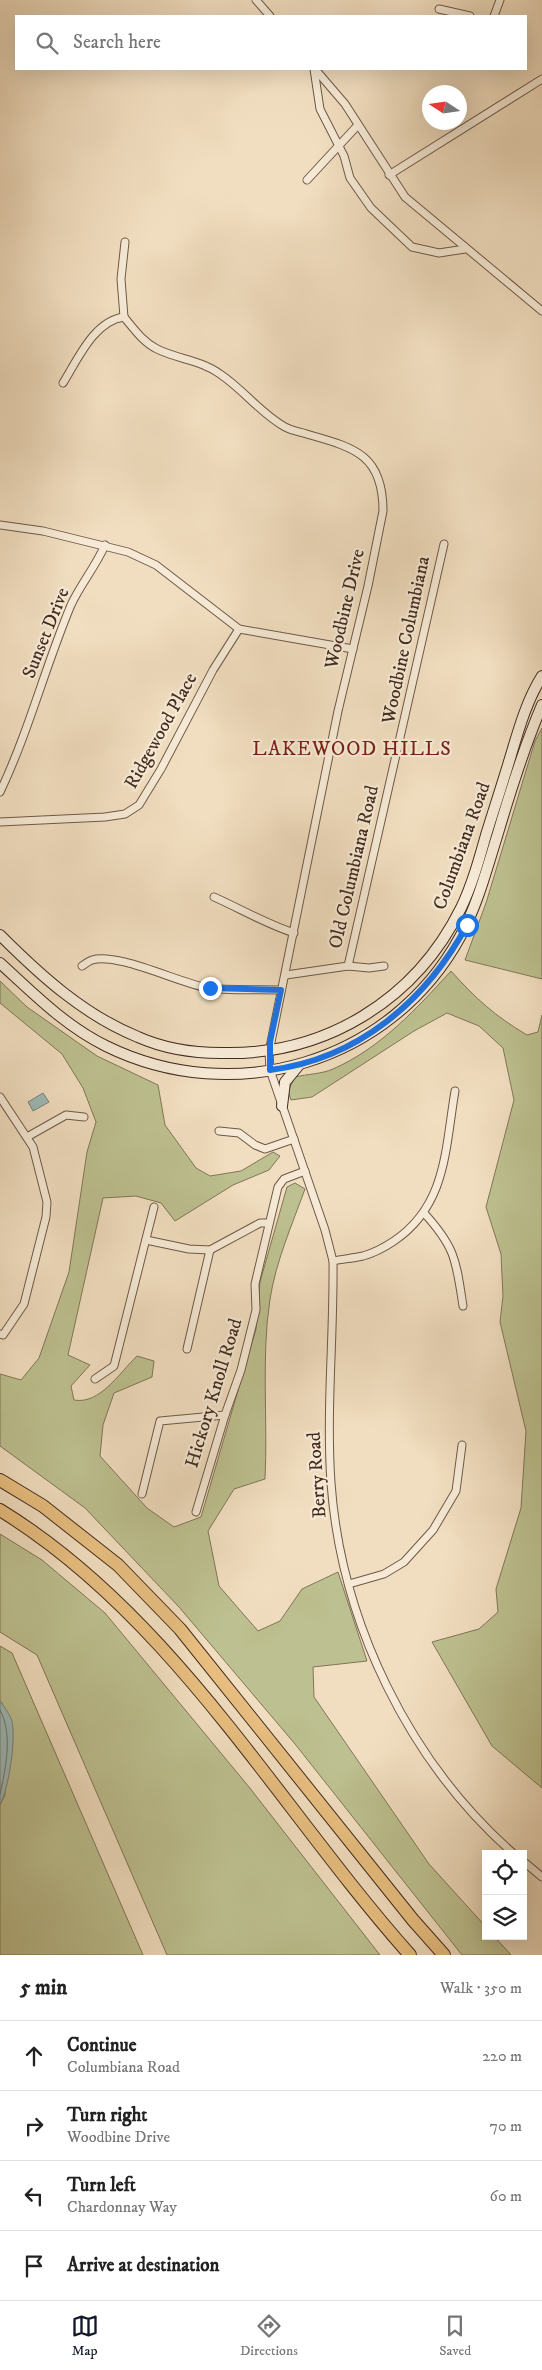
<!DOCTYPE html>
<html lang="en">
<head>
<meta charset="utf-8">
<style>
  :root { --surface:#fff; --page:#f6f6f6; --text:#222; --muted:#767676; --line:#e0e0e0; --accent:#111827 }
  body { margin:0; font-family:"IM FELL DW Pica",serif; background:var(--page); color:var(--text) }
  .controls { position:absolute; right:15px; bottom:15px; display:grid; overflow:hidden; border-radius:0px; box-shadow:0 5px 20px #0002 }
  .controls button { width:45px; height:45px; display:grid; place-items:center; padding:0; border:0; border-bottom:1px solid var(--line); background:var(--surface); color:var(--text); font:25px sans-serif }
  .compass { position:absolute; left:422px; top:85px; width:45px; height:45px; border-radius:50%; background:var(--surface); box-shadow:0 5px 20px #0002; rotate:282deg }
  .stop { position:absolute; width:15px; height:15px; margin:-11px; border:4px solid #1a73e8; border-radius:50%; background:#fff }
  .stop.end { background:#1a73e8; border-color:#fff; box-shadow:0 1px 5px #0008 }
  .list { margin:0; padding:0; list-style:none }
  h2 { display:flex; justify-content:space-between; align-items:center; height:65px; margin:0; padding:0 20px; font-size:21px }
  h2 small { font-size:16px; font-weight:400; color:var(--muted) }
  .list li { display:grid; grid-template-columns:32px 1fr auto; gap:15px; align-items:center; box-sizing:border-box; height:70px; padding:0 20px; border-top:1px solid var(--line) }
  .list b { display:block; font-size:19px; white-space:nowrap }
  .list p { margin:0; font-size:16px; white-space:nowrap; color:var(--muted) }
  .list em { font-size:16px; font-style:normal; color:var(--muted) }
  .icon { flex:none; width:28px; height:28px; fill:none; stroke:currentColor; stroke-width:2; stroke-linecap:round; stroke-linejoin:round }
  .map { position:relative; flex:none; width:542px; height:1955px; overflow:hidden }
  .search { position:absolute; background:var(--surface); box-shadow:0 5px 20px #0002; left:15px; right:15px; top:15px; height:55px; display:flex; align-items:center; gap:12px; box-sizing:border-box; padding:0 18px; border-radius:0px; color:var(--muted); font-size:19px }
  .sheet { height:345px; background:var(--surface) }
  nav { display:flex; justify-content:space-around; align-items:center; box-sizing:border-box; height:70px; border-top:1px solid var(--line); background:var(--surface); font-size:14px; color:var(--muted) }
  nav a { display:grid; justify-items:center; gap:2px }
  nav .on { color:var(--accent) }
  .map>svg:first-child { display:block }
  .green { fill:#bdc090; stroke:#807658 }
  .water { fill:#9cbbb9; stroke:#78817b }
  .lines { fill:none; stroke-linecap:round; stroke-linejoin:round }
  .shore { stroke:#70736c; stroke-width:1 }
  .minor-casing { stroke:#6e5847; stroke-width:9 }
  .secondary-casing { stroke:#432b1f; stroke-width:12 }
  .motorway-casing { stroke:#432b1f; stroke-width:14 }
  .minor { stroke:#f6ead6; stroke-width:7 }
  .secondary { stroke:#f6ead6; stroke-width:10 }
  .motorway { stroke:#e8bf80; stroke-width:12 }
  .route { stroke:#1a73e8; stroke-width:6 }
  .labels { text-anchor:middle; dominant-baseline:central; stroke-width:4.5; stroke-linejoin:round; paint-order:stroke }
  .street-label { font-size:19px; fill:#432b1f; stroke:#f6ead6 }
  .neighbourhood-label { font-size:20px; letter-spacing:1px; fill:#7a1f14; stroke:#f6ead6 }
</style>
</head>
<body>
<div class="map">
<svg width="542" height="1955" viewBox="0 0 542 1955">
  <rect width="100%" height="100%" fill="#f1dec0"/>
  <filter id="stains"><feTurbulence type="fractalNoise" baseFrequency=".004" numOctaves="4"/><feColorMatrix values="0 0 0 0 .2 0 0 0 0 .09 0 0 0 0 .02 0 0 0 .5 -.17"/></filter>
  <radialGradient id="worn" r=".72"><stop offset=".6" stop-color="#630" stop-opacity="0"/><stop offset="1" stop-color="#630" stop-opacity=".3"/></radialGradient>
  <g class="green">
    <path d="M542,728V979L465,960L486,903L535,741Z"/>
    <path d="M451,971C476,999 495,1016 527,1035L538,1032L542,1015V1788L492,1746L432,1642L479,1629L498,1612L496,1589L521,1508L526,1431L500,1322L503,1296L501,1254L486,1207L514,1100L503,1048L479,1026L447,1013L414,1031L312,1097L291,1100L288,1091L295,1077C307,1074 322,1074 333,1069C381,1048 417,1008 451,971Z"/>
    <path d="M0,981L27,1007L97,1056L158,1085L165,1125L196,1168L210,1176L241,1171L273,1152L280,1156L269,1170L233,1185L175,1221L161,1203L136,1196L103,1198L68,1355L90,1365L71,1386L74,1400C100,1405 120,1372 137,1356L154,1361L152,1377L114,1393L103,1425L100,1456L147,1508L174,1527L201,1517L256,1329L260,1282L287,1187L295,1183L305,1189C292,1225 276,1261 270,1299C261,1358 268,1419 265,1479L234,1489L208,1531L219,1586L258,1631L280,1621L302,1589L338,1572L367,1661L313,1667L314,1697L429,1864L486,1927V1936H494L511,1955H462L295,1744L179,1607L85,1508L0,1446V1374L21,1380L39,1358L69,1272L87,1152L96,1122L83,1088L62,1054L0,1003Z"/>
    <path d="M0,1534L42,1560L105,1613L249,1787L380,1955H167L37,1655L0,1632Z"/>
    <path d="M0,1646L12,1653L143,1955H0V1805L5,1795L2,1703L0,1701Z"/>
  </g>
  <g class="water">
    <path d="M43,1093L49,1102L33,1111L28,1102Z"/>
    <path d="M0,1701C4,1706 10,1715 12,1721C16,1740 9,1787 0,1805Z"/>
  </g>
  <g class="lines">
    <path class="shore" d="M0,1710C13,1734 6,1767 0,1794"/>
    <defs>
      <g id="minor">
        <path d="M256,0L270,16"/>
        <path d="M439,9L470,16"/>
        <path d="M494,16L500,0"/>
        <path d="M314,69L320,109L344,156L350,178L371,208L412,247L439,253L465,249"/>
        <path d="M315,69L345,104L405,197L542,311"/>
        <path d="M389,175L542,79"/>
        <path d="M307,180L358,125"/>
        <path d="M124,317C134,329 143,342 157,349C177,359 201,360 220,374C244,390 260,413 285,427C292,431 302,432 310,435C356,448 383,456 383,511L368,586L338,711L269,1052L270,1070L325,1230L333,1261C334,1335 326,1409 331,1483C341,1622 409,1762 514,1854"/>
        <path d="M124,317L121,279L125,242"/>
        <path d="M63,383C78,359 94,321 124,317"/>
        <path d="M0,525L43,531L128,552L156,565L239,629L353,649"/>
        <path d="M0,792C29,731 45,667 71,605C80,585 96,566 105,545"/>
        <path d="M0,822L105,817L125,814L139,805L161,769L213,670L239,629"/>
        <path d="M214,897C241,909 266,924 294,933"/>
        <path d="M82,966C85,964 89,961 92,960C117,952 179,983 208,988C231,991 257,989 281,990"/>
        <path d="M348,966L444,544"/>
        <path d="M286,975L348,966L369,968L384,966"/>
        <path d="M0,1097L33,1147L47,1202L46,1217L24,1304L3,1335L0,1334"/>
        <path d="M219,1131L239,1133L255,1145L265,1149L294,1139"/>
        <path d="M27,1137L66,1115L84,1117"/>
        <path d="M424,1213C456,1248 456,1261 463,1306"/>
        <path d="M146,1240L189,1249L210,1250"/>
        <path d="M333,1261C343,1259 354,1258 363,1256C374,1253 385,1247 394,1241C447,1205 445,1149 455,1091"/>
        <path d="M187,1349L210,1250L260,1223H269"/>
        <path d="M95,1379L114,1366L154,1207"/>
        <path d="M142,1494L160,1421L225,1415"/>
        <path d="M196,1512L225,1415L241,1370L256,1310L255,1284L278,1187L284,1179L305,1171"/>
        <path d="M349,1584L384,1574L404,1562L433,1530L456,1491L462,1445"/>
        <path d="M523,1861L542,1877"/>
      </g>
      <g id="secondary">
        <path d="M0,935C41,976 84,1015 138,1037C165,1049 192,1053 221,1053C324,1056 415,1001 461,908C472,885 479,860 486,835C494,809 503,782 511,755C519,728 527,700 542,676"/>
        <path d="M0,963C33,993 65,1026 106,1046C234,1109 391,1063 460,937C478,904 487,868 498,833C511,789 524,747 542,705"/>
        <path d="M282,1106L285,1082L299,1065"/>
      </g>
      <g id="motorway">
        <path d="M0,1480L43,1506L118,1565L180,1629L413,1920L444,1955"/>
        <path d="M0,1510C174,1617 277,1805 410,1955"/>
      </g>
    </defs>
    <use href="#minor" class="minor-casing"/>
    <use href="#secondary" class="secondary-casing"/>
    <use href="#motorway" class="motorway-casing"/>
    <use href="#minor" class="minor"/>
    <use href="#secondary" class="secondary"/>
    <use href="#motorway" class="motorway"/>
  </g>
  <g class="lines">
    <path class="route" d="M210,988L281,990L270,1042V1070C358,1059 426,1001 467,925"/>
  </g>
  <g class="labels">
    <g class="street-label">
      <text transform="translate(345 609) rotate(-77)">Woodbine Drive</text>
      <text transform="translate(46 633) rotate(-68)">Sunset Drive</text>
      <text transform="translate(406 640) rotate(-78)">Woodbine Columbiana</text>
      <text transform="translate(161 731) rotate(-61)">Ridgewood Place</text>
      <text transform="translate(462 846) rotate(-70)">Columbiana Road</text>
      <text transform="translate(354 867) rotate(-77)">Old Columbiana Road</text>
      <text transform="translate(214 1393) rotate(-73)">Hickory Knoll Road</text>
      <text transform="translate(317 1475) rotate(-94)">Berry Road</text>
    </g>
    <g class="neighbourhood-label">
      <text x="352" y="749">LAKEWOOD HILLS</text>
    </g>
  </g>
  <rect width="100%" height="100%" filter="url(#stains)"/>
  <rect width="100%" height="100%" fill="url(#worn)"/>
</svg>
<div class="controls">
<button><svg class="icon" aria-label="locate" viewBox="0 0 24 24"><circle cx="12" cy="12" r="6"/><path d="M12 2v4M12 18v4M2 12h4M18 12h4"/></svg></button>
<button><svg class="icon" aria-label="layers" viewBox="0 0 24 24"><path d="M12 4l9 5-9 5-9-5zM3 14l9 5 9-5"/></svg></button>
</div>
<svg class="compass" viewBox="-18 -18 36 36"><path d="M0-13l5 13h-10z" fill="#e53935"/><path d="M0 13l5-13h-10z" fill="#767676"/></svg>
<div class="stop" style="left:467px;top:925px"></div>
<div class="stop end" style="left:210px;top:988px"></div>
<div class="search"><svg class="icon" aria-label="search" viewBox="0 0 24 24"><circle cx="10" cy="10" r="6"/><path d="M15 15l6 6"/></svg>Search here</div>
</div>
<section class="sheet">
<h2>5 min<small>Walk · 350 m</small></h2>
<ul class="list">
<li><svg class="icon" aria-label="ahead" viewBox="0 0 24 24"><path d="M12 20V5M6 11l6-6 6 6"/></svg><div><b>Continue</b><p>Columbiana Road</p></div><em>220 m</em></li>
<li><svg class="icon" aria-label="right" viewBox="0 0 24 24"><path d="M7 20v-9h11M14 6l5 5-5 5"/></svg><div><b>Turn right</b><p>Woodbine Drive</p></div><em>70 m</em></li>
<li><svg class="icon" aria-label="left" viewBox="0 0 24 24"><path d="M17 20v-9H6M10 6l-5 5 5 5"/></svg><div><b>Turn left</b><p>Chardonnay Way</p></div><em>60 m</em></li>
<li><svg class="icon" aria-label="arrive" viewBox="0 0 24 24"><path d="M6 21V4h12l-3 4 3 4H6"/></svg><div><b>Arrive at destination</b></div></li>
</ul>
</section>
<nav>
<a class="on"><svg class="icon" aria-label="map" viewBox="0 0 24 24"><path d="M3 6l6-2 6 2 6-2v14l-6 2-6-2-6 2zM9 4v14M15 6v14"/></svg>Map</a>
<a><svg class="icon" aria-label="directions" viewBox="0 0 24 24"><path d="M12 3l9 9-9 9-9-9zM9 14v-3h6M13 9l2 2-2 2"/></svg>Directions</a>
<a><svg class="icon" aria-label="saved" viewBox="0 0 24 24"><path d="M7 4h10v16l-5-4-5 4z"/></svg>Saved</a>
</nav>
</body>
</html>
